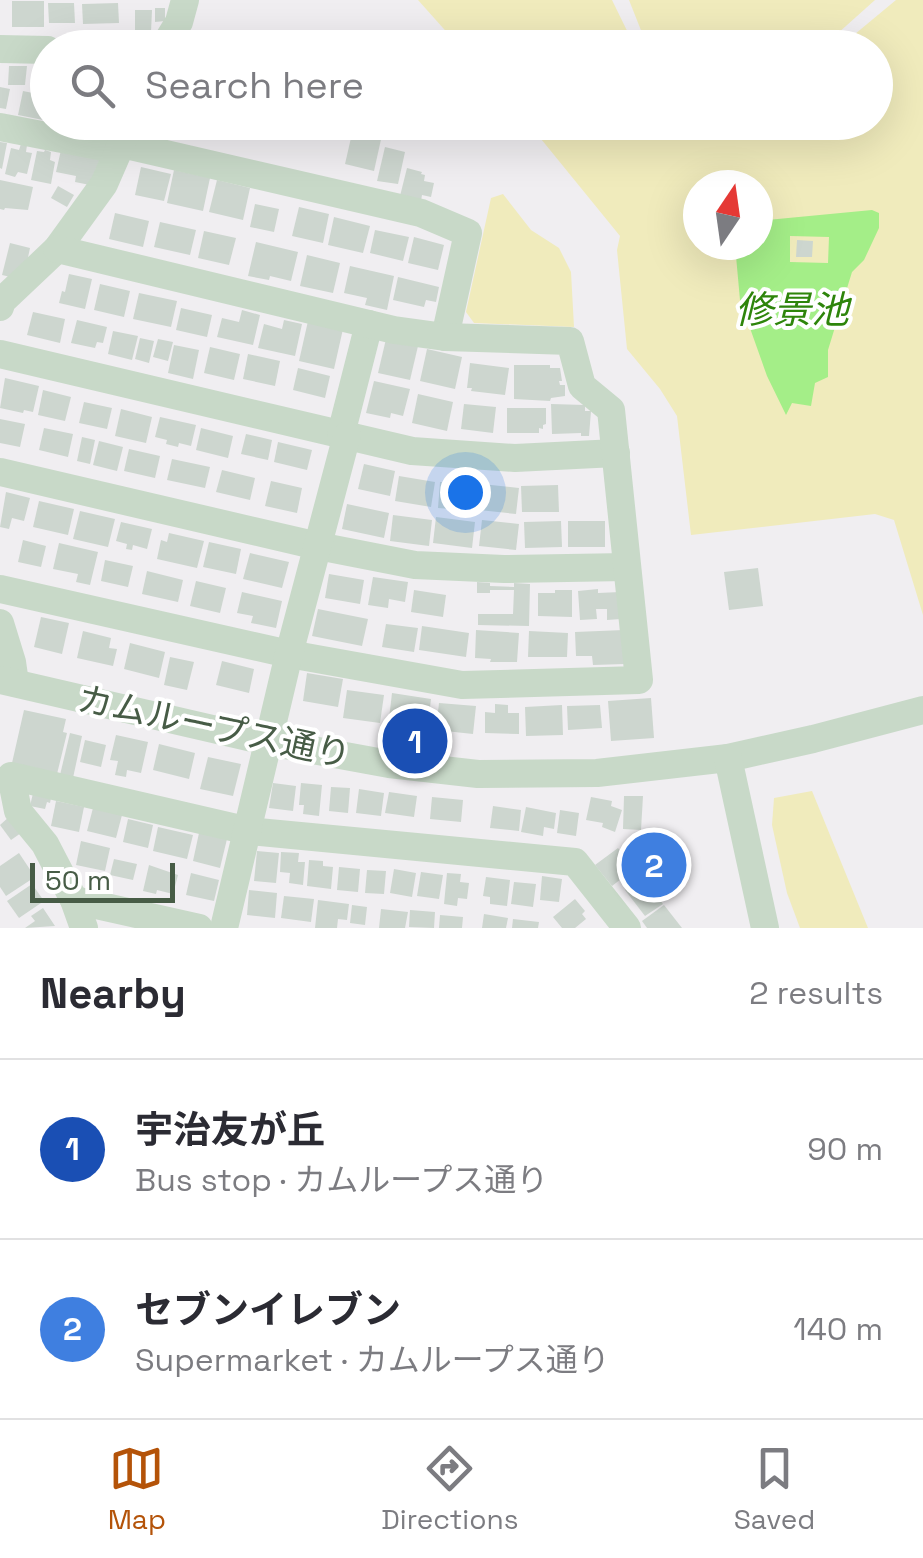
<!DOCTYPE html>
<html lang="en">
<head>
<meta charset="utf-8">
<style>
  :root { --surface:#fff; --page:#f2f2f3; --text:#2b2b33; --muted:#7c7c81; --line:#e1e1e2; --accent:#b45309 }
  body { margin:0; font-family:"Space Grotesk","Noto Sans JP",sans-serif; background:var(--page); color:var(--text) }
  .compass { position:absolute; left:683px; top:170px; width:90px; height:90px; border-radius:50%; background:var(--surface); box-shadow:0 10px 40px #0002; rotate:13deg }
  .scale { position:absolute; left:30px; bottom:25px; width:145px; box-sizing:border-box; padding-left:10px; border:5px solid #475c46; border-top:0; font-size:28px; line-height:35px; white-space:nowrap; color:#475c46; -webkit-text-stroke:8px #fff; paint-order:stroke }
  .you { position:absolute; left:465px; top:492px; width:35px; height:35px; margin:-25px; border:8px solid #fff; border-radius:50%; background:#1a73e8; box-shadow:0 0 0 15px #1a73e833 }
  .badge { display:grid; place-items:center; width:65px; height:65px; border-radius:50%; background:var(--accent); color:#fff; font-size:32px; font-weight:700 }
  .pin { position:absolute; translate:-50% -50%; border:5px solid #fff; box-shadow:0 2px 10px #0006 }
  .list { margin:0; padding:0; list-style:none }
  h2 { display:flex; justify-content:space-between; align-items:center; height:130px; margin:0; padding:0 40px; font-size:42px }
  h2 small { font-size:32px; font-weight:400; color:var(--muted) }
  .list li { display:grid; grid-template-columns:65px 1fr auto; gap:30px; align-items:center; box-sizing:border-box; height:180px; padding:0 40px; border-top:2px solid var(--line) }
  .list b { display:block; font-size:38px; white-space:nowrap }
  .list p { margin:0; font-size:32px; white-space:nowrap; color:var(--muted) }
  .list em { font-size:32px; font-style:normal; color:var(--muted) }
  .icon { flex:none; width:55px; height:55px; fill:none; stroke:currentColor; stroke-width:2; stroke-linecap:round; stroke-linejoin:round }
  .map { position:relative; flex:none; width:923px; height:928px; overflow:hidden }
  .search { position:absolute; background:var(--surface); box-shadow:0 10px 40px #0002; left:30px; right:30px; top:30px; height:110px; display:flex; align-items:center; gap:25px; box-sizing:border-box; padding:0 35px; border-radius:55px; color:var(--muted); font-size:38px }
  .sheet { height:490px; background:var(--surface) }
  nav { display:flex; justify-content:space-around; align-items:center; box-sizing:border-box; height:140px; border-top:2px solid var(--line); background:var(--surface); font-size:28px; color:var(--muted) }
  nav a { display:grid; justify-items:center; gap:5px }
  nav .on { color:var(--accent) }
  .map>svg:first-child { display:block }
  .green { fill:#f0ebbc; fill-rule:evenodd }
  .water { fill:#a4ee88; fill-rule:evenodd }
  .building { fill:#cdd6cf }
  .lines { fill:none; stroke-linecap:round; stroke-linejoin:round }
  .minor { stroke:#c8d9c8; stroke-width:28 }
  .labels { text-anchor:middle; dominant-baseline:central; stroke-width:8; stroke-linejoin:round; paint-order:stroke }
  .street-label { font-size:35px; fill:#475c46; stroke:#fff }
  .water-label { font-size:38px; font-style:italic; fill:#2e850b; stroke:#fff }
</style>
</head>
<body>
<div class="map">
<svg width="923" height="928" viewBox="0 0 923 928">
  <rect width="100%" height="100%" fill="#f0eef1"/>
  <g class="green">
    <path d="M418,0H612L635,47H460Z"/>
    <path d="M629,0H875L837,34L810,47L648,48Z"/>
    <path d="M896,0H923V615L894,520L875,514L691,535L677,416L660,389L627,349L617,250L620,236L528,123L876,122V48L833,47L849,39ZM698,185H758V245H698Z"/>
    <path d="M503,194L531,230L559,248L571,272L574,327L474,323L466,312L491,198Z"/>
    <path d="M812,791L868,928H800L787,893L772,825L774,798Z"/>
  </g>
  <path class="water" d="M872,210L879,213V228L864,260L852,272L828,350V377L815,383L811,406L792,403L786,415L767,376L740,300L735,245H758V221ZM790,236L829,237L828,263L790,262Z"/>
  <g class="building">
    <rect x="12" y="1" width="32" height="26"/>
    <path d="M48,3H74L75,23H49Z"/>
    <path d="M118,3L119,23L83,24L82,4Z"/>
    <path d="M155,8H165V21L155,22Z"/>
    <path d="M135,10H152L151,32L135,31Z"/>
    <path d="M9,66H27L25,85H8Z"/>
    <path d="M41,68H48V89L40,88Z"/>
    <path d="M0,87L10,89L6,109L0,108Z"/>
    <path d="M23,91L48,96V121L18,115Z"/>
    <path d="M77,122H111L109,134L76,127Z"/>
    <path d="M353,129L382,135L374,171L345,164Z"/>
    <path d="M0,142L7,143L2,169L0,168Z"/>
    <path d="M21,144L27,145L26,152L32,153L27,174L18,172L15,177L5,174L11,148L19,150Z"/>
    <path d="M385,147L405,152L398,184L377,181Z"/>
    <path d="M45,150L51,152L50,160L55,162L51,184L31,180L37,151L44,152Z"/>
    <path d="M61,150L100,160L95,186L75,182L76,176L56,172Z"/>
    <path d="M141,167L171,174L164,201L135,195Z"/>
    <path d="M407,168L422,172L421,174L425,175L424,181L434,183L431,197L422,195L421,201L400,196Z"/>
    <path d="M174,170L210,178L203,211L167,203Z"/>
    <path d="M0,180L33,187L28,210L5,208L4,210L0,209Z"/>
    <path d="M217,180L250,188L243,220L209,212Z"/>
    <path d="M58,186L74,195L67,207L51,198Z"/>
    <path d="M255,204L279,209L274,232L250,227Z"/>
    <path d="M299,207L329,214L323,243L292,236Z"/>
    <path d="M115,213L149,221L143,247L109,239Z"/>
    <path d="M334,217L370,226L363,253L328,245Z"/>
    <path d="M160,222L196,230L190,255L154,247Z"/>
    <path d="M375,230L409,237L403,261L370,253Z"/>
    <path d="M204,231L236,238L229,265L198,258Z"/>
    <path d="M414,237L444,245L438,270L408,263Z"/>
    <path d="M797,240L813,241L812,257H796Z"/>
    <path d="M256,242L298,252L291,281L270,276L269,280L248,276Z"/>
    <path d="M10,243L30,248L26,267L15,278L2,275Z"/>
    <path d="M307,255L340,263L333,293L300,286Z"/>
    <path d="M350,266L394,276L387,310L365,305L367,298L344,293Z"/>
    <path d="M69,274L92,279L85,309L59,303L62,291L65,292Z"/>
    <path d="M398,277L439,287L436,302L426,300L424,307L393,300Z"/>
    <path d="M100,284L130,291L124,317L94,310Z"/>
    <path d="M139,293L177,301L171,327L133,319Z"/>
    <path d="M181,308L212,315L207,337L176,330Z"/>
    <path d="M242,310L260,315L253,345L217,337L222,318L239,322Z"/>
    <path d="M33,312L65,319L60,343L27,335Z"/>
    <path d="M77,320L107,327L103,343L97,342L95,348L71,343Z"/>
    <path d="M284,320L302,324L295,356L258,348L264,324L282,329Z"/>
    <path d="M308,321L343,329L334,369L299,361Z"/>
    <path d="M113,331L138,336L132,360L108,354Z"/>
    <path d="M140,338L154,341L149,363L135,359Z"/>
    <path d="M158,339L173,342L168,361L153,357Z"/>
    <path d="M386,339L418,346L410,380L378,373Z"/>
    <path d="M174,345L199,350L193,379L168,373Z"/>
    <path d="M210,347L240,354L234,380L204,373Z"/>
    <path d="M427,349L462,357L455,389L420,381Z"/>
    <path d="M248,354L280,361L275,386L243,379Z"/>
    <path d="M470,363L509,368L505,395L471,391L472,388H467Z"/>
    <path d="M514,365H550V368H560L562,381H559L560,385H565V396L551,398L550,401L514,399Z"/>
    <path d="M298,368L330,376L325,398L293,390Z"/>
    <path d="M5,378L39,386L33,412L24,410L23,413L0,408Z"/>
    <path d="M374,381L410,389L403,416L391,413L390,418L366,413Z"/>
    <path d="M43,390L71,397L65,421L38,415Z"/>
    <path d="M418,394L453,402L447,431L412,423Z"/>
    <path d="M84,402L112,408L107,429L79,423Z"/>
    <path d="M464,404L496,407L493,433L461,429Z"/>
    <path d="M551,404L585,405V411H591L589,436H581V433L552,434Z"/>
    <path d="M507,408H546V424L543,425V429L539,428V433H507Z"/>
    <path d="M121,409L152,417L146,443L115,436Z"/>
    <path d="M160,417L196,425L191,446L179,443L178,447L166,444L167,440L155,437Z"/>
    <path d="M0,419L25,424L20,447L0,443Z"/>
    <path d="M44,428L73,434L68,457L39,450Z"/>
    <path d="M201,428L233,436L228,458L196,450Z"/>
    <path d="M246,434L272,440L268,460L241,454Z"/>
    <path d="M82,437L95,440L90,464L77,461Z"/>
    <path d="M99,441L123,447L117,471L93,465Z"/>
    <path d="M278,442L312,450L307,470L274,462Z"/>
    <path d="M129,449L160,456L155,478L124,471Z"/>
    <path d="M172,459L210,467L205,488L167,480Z"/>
    <path d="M364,464L395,471L390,496L358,489Z"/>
    <path d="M222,470L255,478L250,500L216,492Z"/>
    <path d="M399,476L435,482L431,507L395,501Z"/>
    <path d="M271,481L302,488L297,513L265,506Z"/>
    <path d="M440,482L477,485L475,511L438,508Z"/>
    <path d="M482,484L519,488L516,514L479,510Z"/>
    <path d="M558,485L559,512H522L521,486Z"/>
    <path d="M6,492L30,498L24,521L12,518L9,529L0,527Z"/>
    <path d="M39,501L74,509L68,535L33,527Z"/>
    <path d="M347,504L389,513L384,538L342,529Z"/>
    <path d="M80,511L115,519L108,547L73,539Z"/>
    <path d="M393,515L432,520L429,546L390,541Z"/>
    <path d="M436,517L475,522L472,548L433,543Z"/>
    <path d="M482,520L519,524L516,550L479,546Z"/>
    <path d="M561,521L562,547L525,548L524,522Z"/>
    <rect x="568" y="521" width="37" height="26"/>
    <path d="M121,522L152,529L147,549L133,545L132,550L126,549L127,544L116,541Z"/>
    <path d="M169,533L204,541L197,568L157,559L161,540L167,542Z"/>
    <path d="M23,540L46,546L41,567L18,562Z"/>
    <path d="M209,542L241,549L236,574L203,567Z"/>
    <path d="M59,543L98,552L90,585L76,582L78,574L53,569Z"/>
    <path d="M250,553L289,562L282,588L243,579Z"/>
    <path d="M105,560L133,566L128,587L101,581Z"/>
    <path d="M758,568L763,606L729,610L724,572Z"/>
    <path d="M147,571L183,580L178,602L142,594Z"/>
    <path d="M329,574L364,580L360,604L325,598Z"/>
    <path d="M373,577L408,582L405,602L389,599L388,608L368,605Z"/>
    <path d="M196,581L226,588L220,613L190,606Z"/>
    <path d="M477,582L490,583V586L514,587V583L530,584L529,626L478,625V614H513L514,590H490V593H477Z"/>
    <path d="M598,589V593L620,592L621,619L607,620V609H596L597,619L580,620L578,591Z"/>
    <path d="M414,590L446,595L443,617L411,612Z"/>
    <path d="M555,590H572V617L538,616V593H555Z"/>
    <path d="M242,592L282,601L276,628L251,623L253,616L237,613Z"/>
    <path d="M318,609L368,619L362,646L312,636Z"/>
    <path d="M41,617L69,623L62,654L34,647Z"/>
    <path d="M386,624L418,628L414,652L382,647Z"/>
    <path d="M422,626L469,633L466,657L419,650Z"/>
    <path d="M476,630L519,633L517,662H490L491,659L475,658Z"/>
    <path d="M624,630L625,664L593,665L592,656H576L575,632Z"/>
    <path d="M83,631L111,638L109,648L117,649L113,666L77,658Z"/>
    <path d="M529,631L568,633L567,657H528Z"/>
    <path d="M130,643L165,652L159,678L124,669Z"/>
    <path d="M170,657L194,662L187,690L164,685Z"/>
    <path d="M222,661L254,669L249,693L216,685Z"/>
    <path d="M307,673L343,679L338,707L303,701Z"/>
    <path d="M347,690L384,695L380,723L343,718Z"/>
    <path d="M392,693L431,699L428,724L389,719Z"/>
    <path d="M651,698L654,738L611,741L608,701Z"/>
    <path d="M439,703L476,706L473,734L436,730Z"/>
    <path d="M495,704L508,705V713H519V734L485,733V712L495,713Z"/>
    <path d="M562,705L563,735L526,736L525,707Z"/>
    <path d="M600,705L602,728L568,730L567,706Z"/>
    <path d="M24,710L66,719L63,732L67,733L57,774L12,763Z"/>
    <path d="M70,733L82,736L73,778L60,775Z"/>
    <path d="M116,735L148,742L141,773L127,770L126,777L115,775L118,761L110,760Z"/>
    <path d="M85,740L106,745L101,767L80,762Z"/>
    <path d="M159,744L195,753L189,779L153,770Z"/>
    <path d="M208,757L241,764L233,796L200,789Z"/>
    <path d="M273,783L296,786L293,811L269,808Z"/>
    <path d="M301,783L322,785L319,816L303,814L304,805H299Z"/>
    <path d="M331,787L350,788L348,813L329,811Z"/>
    <path d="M34,789L51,798L50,803L47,802L45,809L30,806Z"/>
    <path d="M359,789L384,793L381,816L356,813Z"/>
    <path d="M389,792L417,796L414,817L385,813Z"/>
    <path d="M624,796H643L641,830L623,829Z"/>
    <path d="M432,797L463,800L461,822L430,819Z"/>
    <path d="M591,797L612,801L611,806L622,810L615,832L602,827L603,823L586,820Z"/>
    <path d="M56,801L84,807L79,832L51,826Z"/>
    <path d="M493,806L521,810L519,831L490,828Z"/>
    <path d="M526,807L556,813L554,829L544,827L543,836L521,832Z"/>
    <path d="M93,808L122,815L116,838L87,831Z"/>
    <path d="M560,810L579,813L576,836L557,833Z"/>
    <path d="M10,816L21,833L11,840L0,825Z"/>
    <path d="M128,819L153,825L148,848L123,842Z"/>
    <path d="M158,827L193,835L187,859L153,851Z"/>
    <path d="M199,833L227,839L220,868L193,861Z"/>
    <path d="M644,834L684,880L664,897L624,851Z"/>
    <path d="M81,841L110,848L105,871L76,865Z"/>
    <path d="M618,848L638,874L625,883L621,879L612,886L595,865Z"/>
    <path d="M257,851L279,853L276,883L254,881Z"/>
    <path d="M281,852L299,853L298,862H305L303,885L289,883L290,873L280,872Z"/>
    <path d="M19,853L35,877L6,896L0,887V866Z"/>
    <path d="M114,859L137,864L133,880L110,875Z"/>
    <path d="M309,860L323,861V866L333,867L331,889L307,886Z"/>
    <path d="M149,865L178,875L173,894L157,890L156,894L143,891Z"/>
    <path d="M339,867L360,869L358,892L337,890Z"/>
    <path d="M394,869L416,873L412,897L390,893Z"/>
    <path d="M367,870L386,871L384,894L365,893Z"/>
    <path d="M421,872L443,875L439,899L417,896Z"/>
    <path d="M191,873L219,880L214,901L186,895Z"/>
    <path d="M447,873L461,874L460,882L469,883L467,899L458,898L457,906L444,904Z"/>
    <path d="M542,876L562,879L559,902L540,900Z"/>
    <path d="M486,877L510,880L507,906L490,904V897L483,896Z"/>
    <path d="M643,877L663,904L645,916L625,890Z"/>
    <path d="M514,882L536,884L533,907L511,904Z"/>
    <path d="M32,884L44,901L19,918L7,901Z"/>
    <path d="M249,890L277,893L275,918L247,915Z"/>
    <path d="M284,896L314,899L311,922L281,918Z"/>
    <path d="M575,899L585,911L582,914L586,919L575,928H562L553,917Z"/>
    <path d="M318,900L349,904L347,920L338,919L337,928H315Z"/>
    <path d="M352,905L367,907L365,925L350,923Z"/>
    <path d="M664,905L682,928H647L642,921Z"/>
    <path d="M43,908L55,926L25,928L35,921L31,916Z"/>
    <path d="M381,909L408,912L405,928H379Z"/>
    <path d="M410,910L435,912L434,928L409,927Z"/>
    <path d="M484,914L508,918L506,928H482Z"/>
    <path d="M440,915L463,917L462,928H439Z"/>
    <path d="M513,919L539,922L538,928H512Z"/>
  </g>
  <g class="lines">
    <g class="minor">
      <path d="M163,48L179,22L185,0"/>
      <path d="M0,49L48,50"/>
      <path d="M0,127L119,150"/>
      <path d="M122,144L421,213L468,233L445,337"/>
      <path d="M0,307L2,301L57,249L104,184L131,122"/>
      <path d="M0,354L412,451L515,458L616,453"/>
      <path d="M341,434L369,324"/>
      <path d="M0,472L318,546L415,565L504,569L627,567"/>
      <path d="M0,589L289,654L462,685L639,680L611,410L582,386L570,341L445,337L394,330L57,249"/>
      <path d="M0,623L12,662L15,683"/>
      <path d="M0,680L269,742L389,764L478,774L597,773L728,758L813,739L923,710"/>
      <path d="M728,758L765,928"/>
      <path d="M74,900L199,928"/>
      <path d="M84,928L74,900L45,844L18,811L11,776L249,831L575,862L627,928"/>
      <path d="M224,928L289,654L347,435"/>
    </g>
  </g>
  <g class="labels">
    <g class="street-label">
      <text transform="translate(214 727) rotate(12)">カムループス通り</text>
    </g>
    <g class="water-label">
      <text x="792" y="310">修景池</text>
    </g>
  </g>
</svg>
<svg class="compass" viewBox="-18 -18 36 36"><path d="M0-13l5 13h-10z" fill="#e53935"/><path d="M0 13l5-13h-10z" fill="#7c7c81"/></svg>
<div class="scale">50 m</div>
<div class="you"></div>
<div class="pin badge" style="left:415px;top:741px;background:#1a4fb4">1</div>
<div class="pin badge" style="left:654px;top:865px;background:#3f7fe0">2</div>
<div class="search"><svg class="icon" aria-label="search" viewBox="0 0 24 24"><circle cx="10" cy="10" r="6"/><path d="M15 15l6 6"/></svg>Search here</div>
</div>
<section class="sheet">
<h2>Nearby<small>2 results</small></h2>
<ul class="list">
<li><span class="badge" style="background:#1a4fb4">1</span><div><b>宇治友が丘</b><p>Bus stop · カムループス通り</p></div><em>90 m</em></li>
<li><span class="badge" style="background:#3f7fe0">2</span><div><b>セブンイレブン</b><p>Supermarket · カムループス通り</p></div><em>140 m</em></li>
</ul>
</section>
<nav>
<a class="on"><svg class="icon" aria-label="map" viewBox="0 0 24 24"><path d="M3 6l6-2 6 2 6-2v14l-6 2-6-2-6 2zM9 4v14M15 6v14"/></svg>Map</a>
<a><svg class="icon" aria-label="directions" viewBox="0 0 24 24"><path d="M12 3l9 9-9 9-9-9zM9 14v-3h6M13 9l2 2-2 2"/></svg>Directions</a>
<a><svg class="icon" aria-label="saved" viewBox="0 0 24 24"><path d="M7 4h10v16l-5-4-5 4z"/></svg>Saved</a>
</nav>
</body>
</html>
